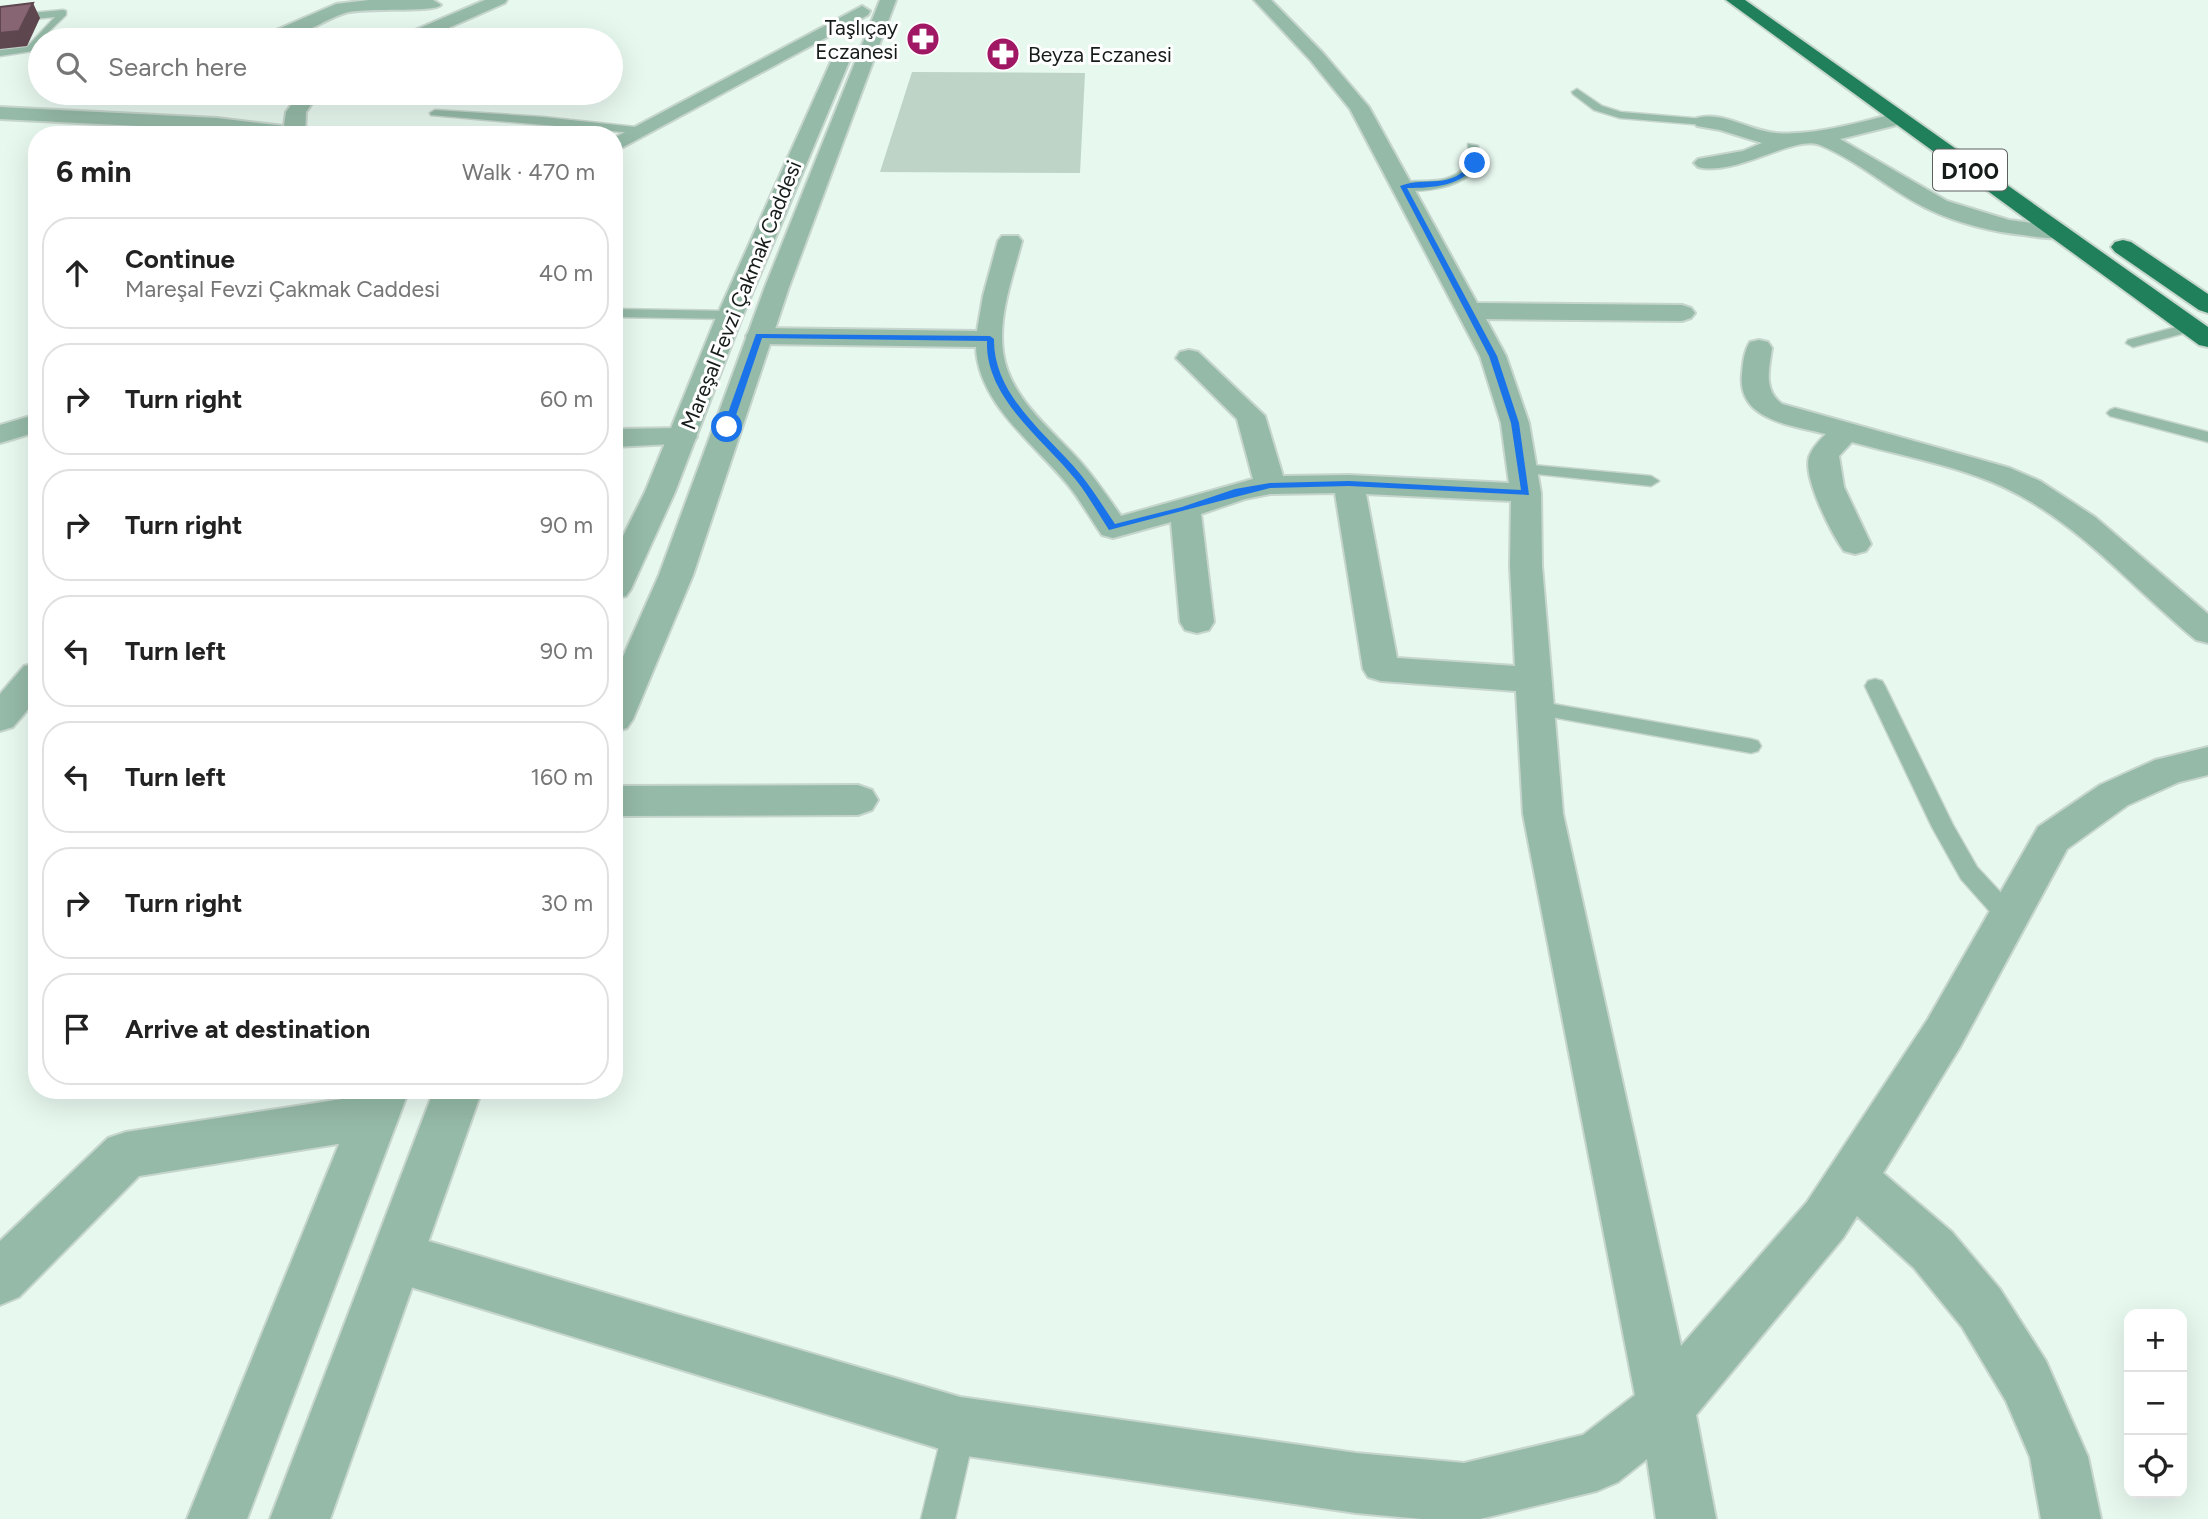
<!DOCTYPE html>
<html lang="en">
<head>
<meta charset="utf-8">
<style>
  :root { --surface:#fff; --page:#f6f6f6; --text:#222; --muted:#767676; --line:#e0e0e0 }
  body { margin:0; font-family:Figtree,sans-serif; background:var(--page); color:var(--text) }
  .controls { position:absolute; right:21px; bottom:21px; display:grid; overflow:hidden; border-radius:14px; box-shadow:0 7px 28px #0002 }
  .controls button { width:63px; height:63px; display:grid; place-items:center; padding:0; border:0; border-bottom:2px solid var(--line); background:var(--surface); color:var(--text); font:35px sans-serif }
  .stop { position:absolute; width:21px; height:21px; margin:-16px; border:5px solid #1a73e8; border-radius:50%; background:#fff }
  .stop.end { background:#1a73e8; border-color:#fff; box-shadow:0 2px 7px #0008 }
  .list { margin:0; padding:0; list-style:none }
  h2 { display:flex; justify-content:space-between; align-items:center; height:91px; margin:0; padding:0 28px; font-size:30px }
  h2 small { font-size:23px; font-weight:400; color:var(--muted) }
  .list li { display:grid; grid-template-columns:46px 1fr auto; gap:21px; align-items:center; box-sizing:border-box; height:112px; margin:0 14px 14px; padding:0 14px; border:2px solid var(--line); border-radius:28px }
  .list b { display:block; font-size:26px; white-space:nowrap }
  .list p { margin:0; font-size:23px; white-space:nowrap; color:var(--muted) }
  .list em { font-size:23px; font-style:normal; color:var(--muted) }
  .icon { flex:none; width:38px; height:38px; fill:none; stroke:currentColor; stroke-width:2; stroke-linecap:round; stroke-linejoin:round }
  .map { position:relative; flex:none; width:2208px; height:1519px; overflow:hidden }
  .search { position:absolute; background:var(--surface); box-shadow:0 7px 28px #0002; left:28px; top:28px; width:595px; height:77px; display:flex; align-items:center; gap:18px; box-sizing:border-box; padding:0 24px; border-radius:38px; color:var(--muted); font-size:26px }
  .panel { position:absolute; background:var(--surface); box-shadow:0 7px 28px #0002; left:28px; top:126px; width:595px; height:973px; border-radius:28px }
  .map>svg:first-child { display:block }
  .green { fill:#bdd4c7 }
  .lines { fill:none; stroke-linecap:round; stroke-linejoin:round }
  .service-casing { stroke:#c6d5cd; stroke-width:3 }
  .minor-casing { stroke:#c6d5cd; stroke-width:4 }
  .tertiary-casing { stroke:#c6d5cd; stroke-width:4 }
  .trunk-casing { stroke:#c6d5cd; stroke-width:4 }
  .service { fill:#95baa7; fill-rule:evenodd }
  .minor { fill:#95baa7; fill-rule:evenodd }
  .tertiary { fill:#95baa7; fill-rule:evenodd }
  .trunk { fill:#21805c; fill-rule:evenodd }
  .shaded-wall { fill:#5f4750 }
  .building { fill:#886573; stroke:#5f4750; stroke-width:2 }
  .route { fill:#1a73e8 }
  .labels { text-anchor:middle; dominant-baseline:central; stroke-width:6; stroke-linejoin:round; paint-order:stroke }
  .far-poi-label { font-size:21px; fill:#161c19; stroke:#fff; text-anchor:end }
  .far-street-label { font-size:21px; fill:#161c19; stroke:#fff }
  .shield { fill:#fff; stroke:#5c605e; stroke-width:2 }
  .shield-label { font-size:24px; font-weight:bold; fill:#161c19 }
</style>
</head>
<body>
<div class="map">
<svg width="2208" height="1519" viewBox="0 0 2208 1519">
  <rect width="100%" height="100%" fill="#e7f8ef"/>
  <path class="green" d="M912,72L1085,73L1080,173L880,172Z"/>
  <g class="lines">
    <defs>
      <g id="service">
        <path d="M63,10L66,11V15L40,40L33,51L0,56V50L27,47L55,17L0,22V16Z"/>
        <path d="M1577,89L1602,106L1621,112L1704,119L1709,122L1704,125L1620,118L1594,110L1573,94L1572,92Z"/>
        <path d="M435,110L543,117L645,128L650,131L645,134L431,115L430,113Z"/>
        <path d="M1468,144L1478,146L1481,163C1476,169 1471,175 1464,179C1449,188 1411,196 1397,186C1415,173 1443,193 1469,163Z"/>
        <path d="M614,309L731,311L738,315L731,319L614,317Z"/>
        <path d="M2191,323L2198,327L2196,330L2133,347L2126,343L2128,340Z"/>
        <path d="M2115,408L2208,432V442L2110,416L2107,413L2110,410Z"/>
        <path d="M1522,464L1651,476L1659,481L1651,486L1516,472L1514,469Z"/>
        <path d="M1875,679L1882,681L1885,686L1953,825L1977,867L2016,909L2020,916L2016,923L2008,925L2000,923L1961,879L1932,827L1865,686L1868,681Z"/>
        <path d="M1536,701L1751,739L1758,741L1761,746L1758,751L1751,753L1529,713L1526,708L1529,703Z"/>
        <path d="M960,1410L971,1415L976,1426L955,1519H921L944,1426L949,1415Z"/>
      </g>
      <g id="minor">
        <path d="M369,0H433L441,5C434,13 364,7 345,13C323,19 285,49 264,38L267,34L336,4Z"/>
        <path d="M485,0H507L505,3L421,40H398L401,36Z"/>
        <path d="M1254,0H1271L1323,53L1369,107L1477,303L1682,305L1691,308L1695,313L1691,318L1682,321L1486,319L1506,356L1529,423L1541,493L1542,566L1563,814L1681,1346L1807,1202L1928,1019L2038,827L2100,785L2155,760L2208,747V775L2179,782L2128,805L2067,849L1960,1047L1883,1173L1952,1232L2000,1289L2046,1361L2088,1457L2101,1519H2041L2030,1457L2006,1401L1962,1327L1914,1268L1857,1216L1843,1238L1696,1415L1716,1519H1656L1647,1459L1618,1482L1597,1491L1480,1519H1422L1356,1513L960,1455L378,1277L370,1258L378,1239L397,1232L960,1397L1356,1453L1464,1463L1583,1435L1635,1395L1523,814L1516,691L1381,681L1368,677L1363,669L1335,493L1270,494L1245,499L1201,514L1214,622L1209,630L1197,633L1185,630L1180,622L1171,522L1113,538L1102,535C1090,518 1081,501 1068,485C1035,444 978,404 976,347L759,344L750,342L746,336L750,330L759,328L977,331L983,296L998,241L1002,236H1018L1022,241C1013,276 998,315 1003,352C1009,397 1050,428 1079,460C1095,478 1108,497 1121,516L1253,479L1237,419L1176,358L1180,352L1189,350L1198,352L1265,416L1283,476L1349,475L1509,483L1501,423L1480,356L1350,109L1311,61ZM1366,494L1511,501L1510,566L1515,666L1397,658Z"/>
        <path d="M862,6L870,11L868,15L614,152V138Z"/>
        <path d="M300,93H319L306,112L305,135H258L217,130L0,119V107L217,118L284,126L286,112Z"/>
        <path d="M1898,113L1905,115L1908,119L1905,123L1840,139L1947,201L2009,220L2065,227L2069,232L2065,237C2052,240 2037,237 2023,235C1993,232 1957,223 1930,210C1892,192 1859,161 1820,145C1795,134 1736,177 1698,167L1694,163L1698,159L1743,151L1762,143L1720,130L1697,126L1694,122L1697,118C1724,111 1749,131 1776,133C1817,136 1858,122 1898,113Z"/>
        <path d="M1759,340L1768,342L1772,348C1769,369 1763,390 1782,404L2010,468L2040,481L2095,517L2208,614V643L2196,640C2137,592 2086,531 2019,495C1971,468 1906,457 1852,442L1839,456L1844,487L1871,544L1866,551L1855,554L1844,551C1831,533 1803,478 1809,457C1812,448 1820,440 1826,434C1792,425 1737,421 1742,374C1743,363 1744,351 1750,342Z"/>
        <path d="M37,414V432L0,443V425Z"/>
        <path d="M682,428L692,431L697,437L692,443L614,447V429Z"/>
        <path d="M37,663V699L13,727L0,731V694L24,666Z"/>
        <path d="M858,785L872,790L878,800L872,810L858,815L614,816V786Z"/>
        <path d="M375,1094L392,1100L399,1116L392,1132L375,1138L139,1176L19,1297L0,1305V1241L108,1138L126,1132Z"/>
      </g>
      <g id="tertiary">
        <path d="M880,0H896L789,287L693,575L633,719L627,728L614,732V677L659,575L765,287Z"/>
        <path d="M842,52L851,57L741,320L675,492L631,589L626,596L614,599V554L645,492L715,320L833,57Z"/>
        <path d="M361,1090H409L247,1519H187Z"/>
        <path d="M434,1090H482L330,1519H270Z"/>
      </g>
      <g id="trunk">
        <path d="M1726,0H1745L2208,327V347L2199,345Z"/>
        <path d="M2123,240L2131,242L2208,294V313L2199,310L2115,252L2111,247L2115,242Z"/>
      </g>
    </defs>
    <use href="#service" class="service-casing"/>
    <use href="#minor" class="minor-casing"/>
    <use href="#tertiary" class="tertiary-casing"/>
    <use href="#trunk" class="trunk-casing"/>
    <use href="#service" class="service"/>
    <use href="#minor" class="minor"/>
    <use href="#tertiary" class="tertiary"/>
    <use href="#trunk" class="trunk"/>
  </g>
  <path class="shaded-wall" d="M33,3L40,18L27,46L0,49V33Z"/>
  <path class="building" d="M33,3L19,31L0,33V7Z"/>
  <path class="route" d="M1472,161L1478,163C1463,186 1433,188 1407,188L1497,356L1519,423L1529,495L1349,486L1270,488L1109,530C1098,513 1088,495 1076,480C1043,439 985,398 987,341L762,338L732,427L727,429L723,427L756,334L990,336L994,339C993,396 1048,435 1081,475C1094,491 1104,508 1115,524L1182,507L1235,489L1270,483L1349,481L1521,490L1511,423L1489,356L1400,186C1425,176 1453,191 1472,161Z"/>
  <defs>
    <symbol id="pharmacy-disc" viewBox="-11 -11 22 22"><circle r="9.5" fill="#a01764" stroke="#fff"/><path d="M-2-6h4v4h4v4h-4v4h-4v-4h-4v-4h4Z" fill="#fff"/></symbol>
  </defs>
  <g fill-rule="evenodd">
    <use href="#pharmacy-disc" x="904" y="20" width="38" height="38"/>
    <use href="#pharmacy-disc" x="984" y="35" width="38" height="38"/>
  </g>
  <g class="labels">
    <g class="far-poi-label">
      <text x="898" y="27">Taşlıçay<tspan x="898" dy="24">Eczanesi</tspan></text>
      <text x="1028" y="54" text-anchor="start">Beyza Eczanesi</text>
    </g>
    <g class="far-street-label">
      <text transform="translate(741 295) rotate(-68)">Mareşal Fevzi Çakmak Caddesi</text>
    </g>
    <rect class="shield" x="1933" y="149.5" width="74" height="41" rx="5"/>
    <g class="shield-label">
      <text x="1970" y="170">D100</text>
    </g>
  </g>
</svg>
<div class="controls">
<button>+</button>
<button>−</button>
<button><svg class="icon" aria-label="locate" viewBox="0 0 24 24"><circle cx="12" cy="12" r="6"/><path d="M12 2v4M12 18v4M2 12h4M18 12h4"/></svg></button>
</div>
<div class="stop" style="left:727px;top:427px"></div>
<div class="stop end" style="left:1475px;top:163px"></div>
<div class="search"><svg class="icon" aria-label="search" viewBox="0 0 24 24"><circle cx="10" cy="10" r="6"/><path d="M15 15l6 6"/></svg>Search here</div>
<section class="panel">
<h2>6 min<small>Walk · 470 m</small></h2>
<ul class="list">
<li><svg class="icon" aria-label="ahead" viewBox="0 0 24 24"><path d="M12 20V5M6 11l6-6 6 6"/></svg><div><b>Continue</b><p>Mareşal Fevzi Çakmak Caddesi</p></div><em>40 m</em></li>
<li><svg class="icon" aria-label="right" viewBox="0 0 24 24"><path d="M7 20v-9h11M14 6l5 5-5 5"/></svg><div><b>Turn right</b></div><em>60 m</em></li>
<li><svg class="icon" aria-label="right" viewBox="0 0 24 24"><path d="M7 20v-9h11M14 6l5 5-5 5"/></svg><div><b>Turn right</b></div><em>90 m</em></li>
<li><svg class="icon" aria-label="left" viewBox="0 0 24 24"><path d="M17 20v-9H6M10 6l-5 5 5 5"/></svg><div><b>Turn left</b></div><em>90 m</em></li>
<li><svg class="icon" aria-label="left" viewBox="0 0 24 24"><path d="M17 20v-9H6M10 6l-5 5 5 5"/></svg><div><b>Turn left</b></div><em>160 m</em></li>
<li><svg class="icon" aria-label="right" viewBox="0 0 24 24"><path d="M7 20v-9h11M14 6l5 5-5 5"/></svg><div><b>Turn right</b></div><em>30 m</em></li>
<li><svg class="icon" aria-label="arrive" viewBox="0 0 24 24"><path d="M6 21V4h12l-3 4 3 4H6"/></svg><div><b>Arrive at destination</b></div></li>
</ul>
</section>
</div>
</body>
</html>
